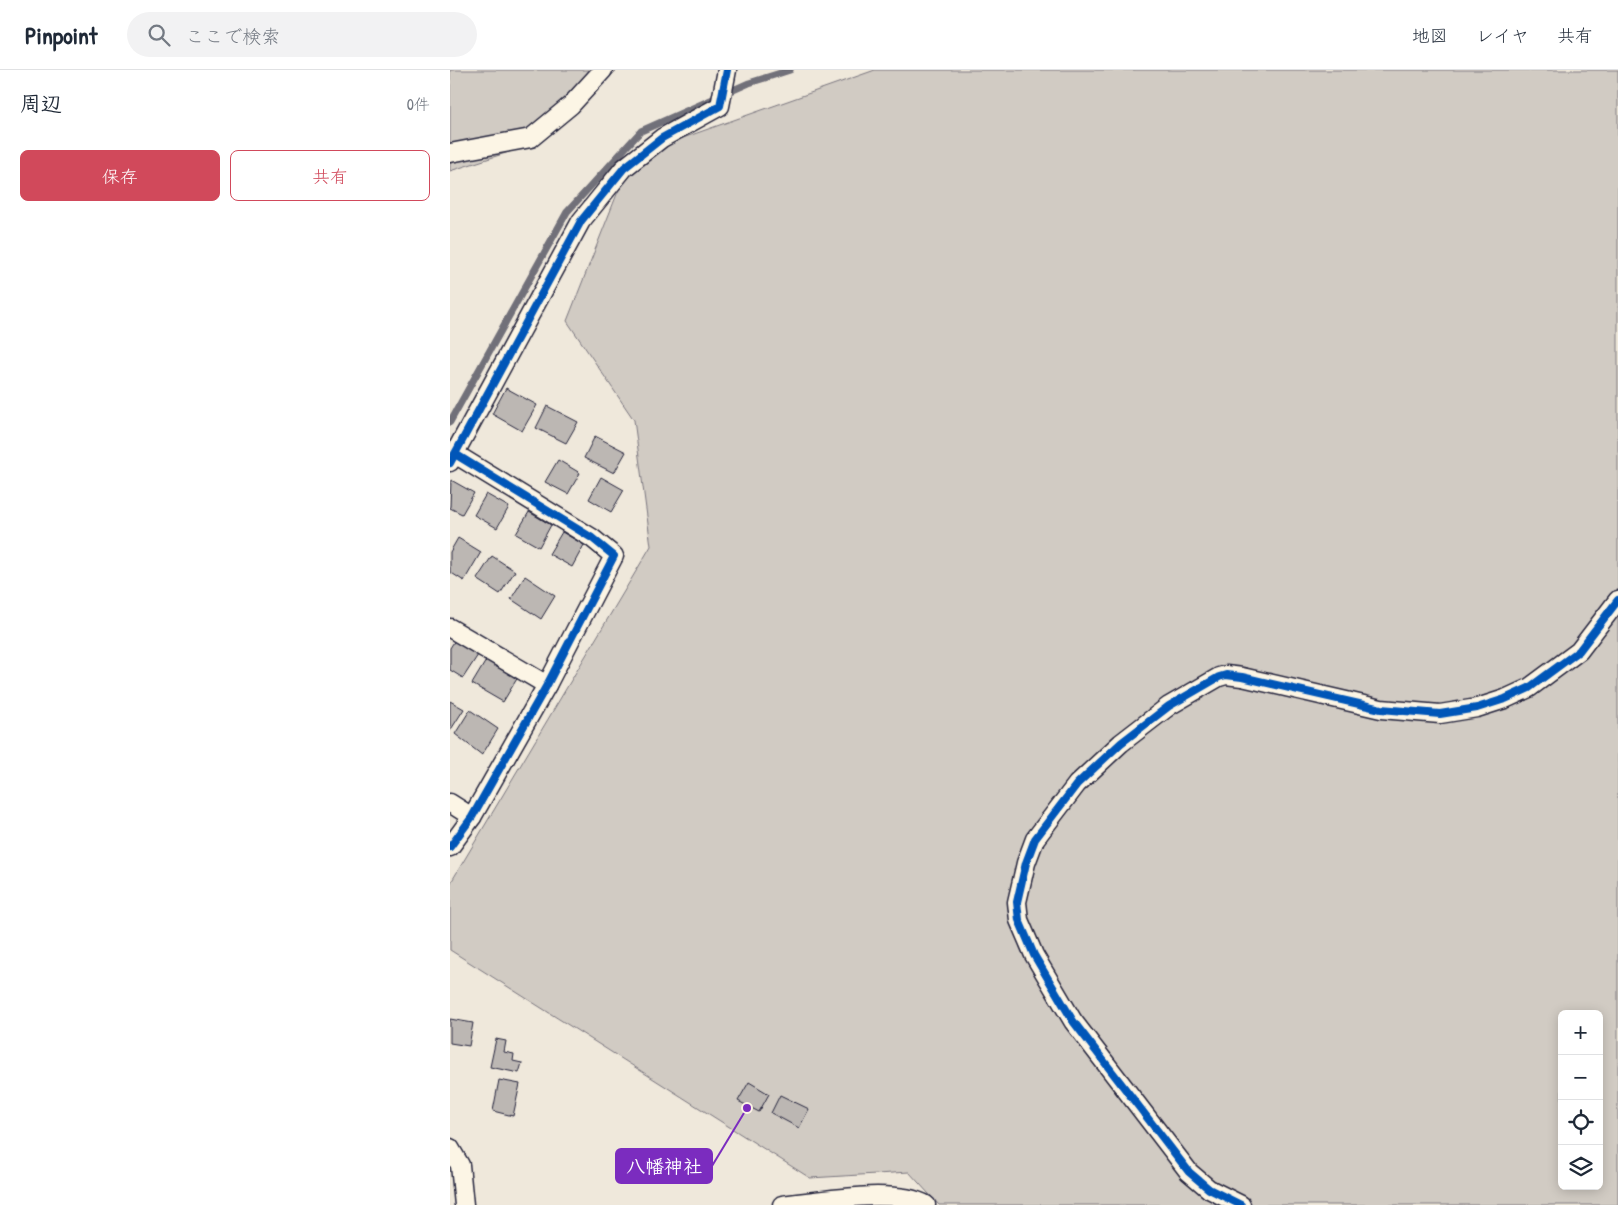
<!DOCTYPE html>
<html lang="ja">
<head>
<meta charset="utf-8">
<style>
  :root { --surface:#fff; --page:#f2f2f3; --text:#1f2937; --muted:#747a83; --line:#e0e1e3; --accent:#d1495b }
  body { margin:0; font-family:"Patrick Hand","Klee One",sans-serif; background:var(--page); color:var(--text) }
  .controls { position:absolute; right:15px; bottom:15px; display:grid; overflow:hidden; border-radius:8px; box-shadow:0 2px 12px #0003 }
  .controls button { width:45px; height:45px; display:grid; place-items:center; padding:0; border:0; border-bottom:1px solid var(--line); background:var(--surface); color:var(--text); font:25px sans-serif }
  .list { margin:0; padding:0; list-style:none }
  h2 { display:flex; justify-content:space-between; align-items:center; height:65px; margin:0; padding:0 20px; font-size:21px }
  h2 small { font-size:16px; font-weight:400; color:var(--muted) }
  .actions { display:flex; gap:10px; padding:15px 20px }
  .actions a { flex:1; padding:11px 0; border:1px solid var(--accent); border-radius:8px; text-align:center; font-size:18px; color:var(--accent) }
  .actions .main { background:var(--accent); color:#fff }
  .icon { flex:none; width:28px; height:28px; fill:none; stroke:currentColor; stroke-width:2; stroke-linecap:round; stroke-linejoin:round }
  .map { position:relative; flex:none; width:1168px; height:1135px; overflow:hidden }
  header { display:flex; align-items:center; gap:30px; box-sizing:border-box; height:70px; padding:0 25px; background:var(--surface); border-bottom:1px solid var(--line) }
  header strong { font-size:24px }
  nav { display:flex; gap:28px; margin-inline-start:auto; font-size:18px }
  .search { width:350px; height:45px; background:var(--page); display:flex; align-items:center; gap:12px; box-sizing:border-box; padding:0 18px; border-radius:28px; color:var(--muted); font-size:19px }
  main { display:flex }
  aside { flex:1; background:var(--surface) }
  .map>svg:first-child { display:block }
  .green { fill:#d1cbc3; stroke:#7a767f; fill-rule:evenodd }
  .lines { fill:none; stroke-linecap:round; stroke-linejoin:round }
  .stream { stroke:#716f79; stroke-width:7 }
  .building { fill:#bcb7b3; stroke:#22223b }
  .street-casing { stroke:#22223b; stroke-width:21 }
  .street { stroke:#fcf5e5; stroke-width:18 }
  .cycleway-casing { stroke:#fcf5e5; stroke-width:11 }
  .cycleway { stroke:#0057b8; stroke-width:8 }
  .leader { fill:none; stroke:#7b2cbf; stroke-width:2 }
  .callout-dot { fill:#7b2cbf; stroke:#fcf5e5; stroke-width:2 }
  .callout { fill:#7b2cbf; stroke:#7b2cbf; stroke-width:2 }
  .callout-label { font-size:19px; text-anchor:middle; font-weight:bold; fill:#fff }
</style>
</head>
<body>
<header>
<strong>Pinpoint</strong>
<div class="search"><svg class="icon" aria-label="search" viewBox="0 0 24 24"><circle cx="10" cy="10" r="6"/><path d="M15 15l6 6"/></svg>ここで検索</div>
<nav><a>地図</a><a>レイヤ</a><a>共有</a></nav>
</header>
<main>
<aside>
<h2>周辺<small>0件</small></h2>
<ul class="list">
</ul>
<div class="actions"><a class="main">保存</a><a>共有</a></div>
</aside>
<div class="map">
<svg width="1168" height="1135" viewBox="0 0 1168 1135">
  <rect width="100%" height="100%" fill="#efe8db"/>
  <filter id="ink" filterUnits="userSpaceOnUse"><feTurbulence type="fractalNoise" baseFrequency=".02" numOctaves="2"/><feDisplacementMap in="SourceGraphic" scale="10" xChannelSelector="R" yChannelSelector="G"/><feConvolveMatrix kernelMatrix="1 2 1 2 8 2 1 2 1" color-interpolation-filters="sRGB"/></filter>
  <g filter="url(#ink)">
    <g class="green">
      <path d="M0,0H167L93,71L0,101Z"/>
      <path d="M425,0H1168V1135H489L459,1102L360,1108L0,880V814L201,476L184,350L117,251L182,86ZM1112,944H1149V1116H1112Z"/>
    </g>
    <g class="lines">
      <path class="stream" d="M0,352L117,142L191,61L299,13L340,0"/>
    </g>
    <g class="building">
      <path d="M56,318L87,335L72,361L42,344Z"/>
      <path d="M97,336L128,352L116,373L86,358Z"/>
      <path d="M145,366L176,382L164,403L134,388Z"/>
      <path d="M108,390L130,403L118,424L95,412Z"/>
      <path d="M151,407L174,420L161,442L139,429Z"/>
      <path d="M1,410L24,423L12,444L0,438Z"/>
      <path d="M36,424L59,437L47,458L24,445Z"/>
      <path d="M79,442L101,455L89,477L66,464Z"/>
      <path d="M112,462L134,475L122,497L99,484Z"/>
      <path d="M8,468L31,482L14,511L0,502V482Z"/>
      <path d="M42,486L65,501L50,524L27,509Z"/>
      <path d="M75,506L105,526L91,549L61,529Z"/>
      <path d="M5,570L28,585L13,608L0,600V578Z"/>
      <path d="M37,589L68,607L53,632L22,614Z"/>
      <path d="M0,631L14,639L0,661Z"/>
      <path d="M20,640L48,659L32,685L5,664Z"/>
      <path d="M0,949L23,953L19,976L0,973Z"/>
      <path d="M46,969L56,971L54,982L64,984L63,991L72,993L69,1003L40,997Z"/>
      <path d="M49,1010L70,1014L63,1046L43,1041Z"/>
      <path d="M299,1012L319,1024L309,1042L288,1031Z"/>
      <path d="M330,1025L359,1039L349,1058L321,1043Z"/>
    </g>
    <g class="lines">
      <defs>
        <g id="street">
          <path d="M0,83L81,68L121,35L153,0"/>
          <path d="M0,392L131,151L174,98L212,68L270,36L277,0"/>
          <path d="M0,558L97,615"/>
          <path d="M0,733L22,747"/>
          <path d="M0,777L22,747L97,615L164,486L142,468L5,384"/>
          <path d="M0,1078L10,1095L14,1135"/>
          <path d="M332,1135C369,1131 446,1117 476,1135"/>
          <path d="M791,1135L759,1119L739,1102L623,951L584,885L569,850L567,832L576,793L585,769L627,714L671,673L719,636L769,607L776,605L792,607L931,639L990,644L1027,638L1055,629L1079,618L1129,581L1168,530"/>
        </g>
      </defs>
      <use href="#street" class="street-casing"/>
      <use href="#street" class="street"/>
      <defs>
        <g id="cycleway">
          <path d="M0,393L131,151L174,98L212,68L270,36L277,0"/>
          <path d="M0,777L22,747L97,615L164,486L142,468L5,384"/>
          <path d="M791,1135L759,1119L739,1102L623,951L584,885L569,850L567,832L576,793L585,769L627,714L671,673L719,636L769,607L776,605L792,607L931,639L990,644L1027,638L1055,629L1079,618L1129,581L1168,530"/>
        </g>
      </defs>
      <use href="#cycleway" class="cycleway-casing"/>
      <use href="#cycleway" class="cycleway"/>
    </g>
  </g>
  <path class="leader" d="M297 1038L262 1096"/>
  <circle class="callout-dot" cx="297" cy="1038" r="5"/>
  <rect class="callout" x="166" y="1079" width="96" height="34" rx="5"/>
  <g class="callout-label">
    <text x="214" y="1103">八幡神社</text>
  </g>
</svg>
<div class="controls">
<button>+</button>
<button>−</button>
<button><svg class="icon" aria-label="locate" viewBox="0 0 24 24"><circle cx="12" cy="12" r="6"/><path d="M12 2v4M12 18v4M2 12h4M18 12h4"/></svg></button>
<button><svg class="icon" aria-label="layers" viewBox="0 0 24 24"><path d="M12 4l9 5-9 5-9-5zM3 14l9 5 9-5"/></svg></button>
</div>
</div>
</main>
</body>
</html>
